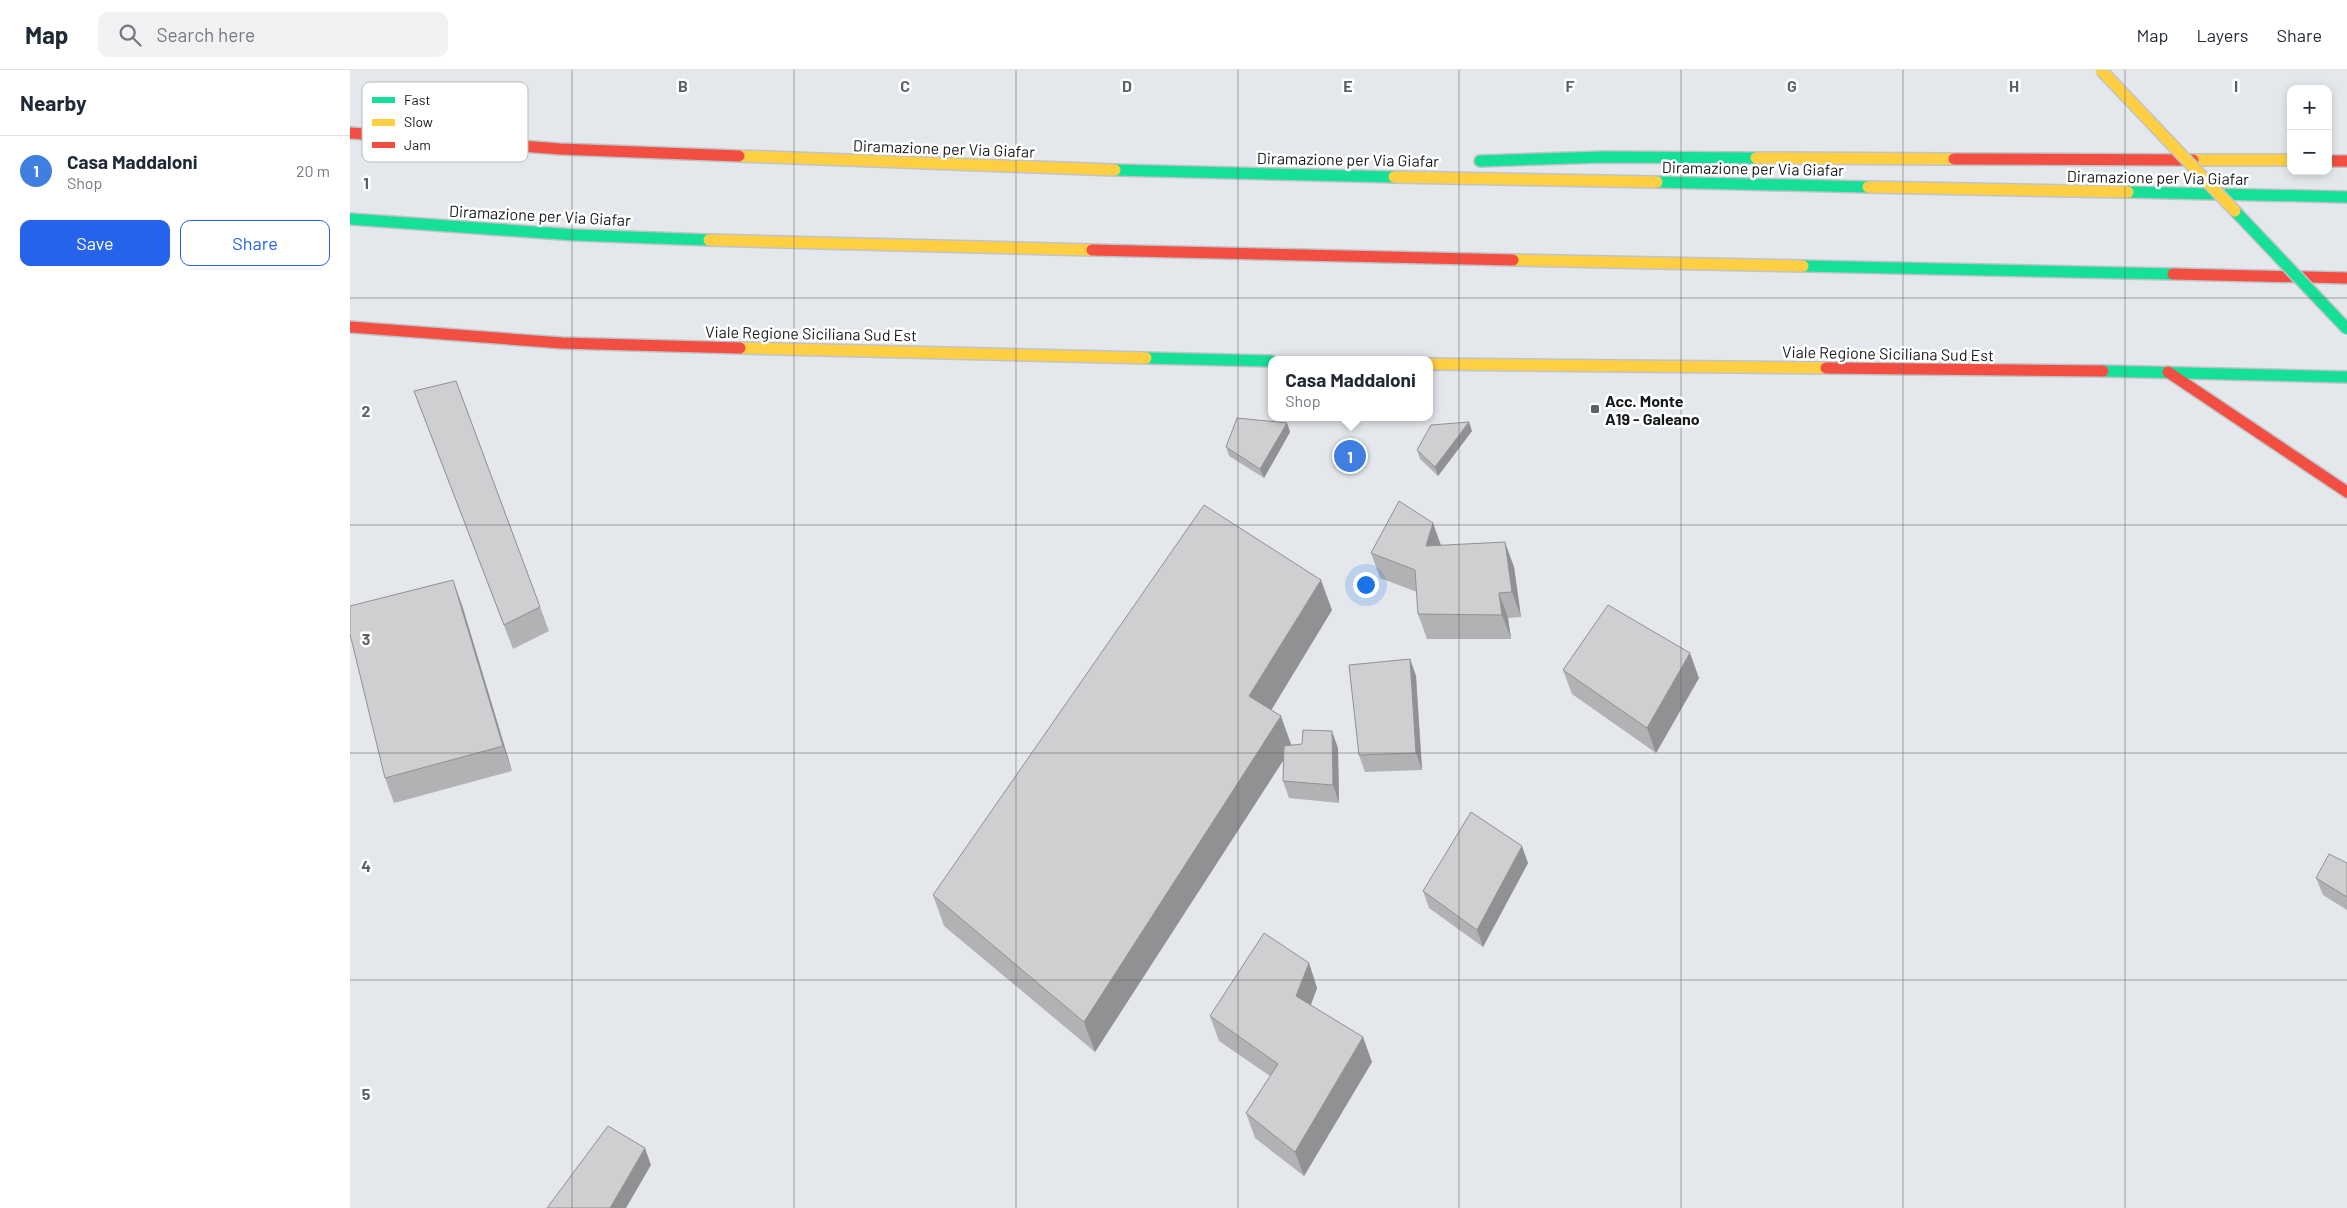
<!DOCTYPE html>
<html lang="en">
<head>
<meta charset="utf-8">
<style>
  :root { --surface:#fff; --page:#f2f2f3; --text:#1f2937; --muted:#747a83; --line:#e0e1e3; --accent:#2563eb }
  body { margin:0; font-family:Barlow,sans-serif; background:var(--page); color:var(--text) }
  .controls { position:absolute; right:15px; top:15px; display:grid; overflow:hidden; border-radius:10px; box-shadow:0 2px 8px #0003 }
  .controls button { width:45px; height:45px; display:grid; place-items:center; padding:0; border:0; border-bottom:1px solid var(--line); background:var(--surface); color:var(--text); font:25px sans-serif }
  .you { position:absolute; left:1015px; top:514px; width:18px; height:18px; margin:-12px; border:4px solid #fff; border-radius:50%; background:#1a73e8; box-shadow:0 0 0 8px #1a73e833 }
  .badge { display:grid; place-items:center; width:32px; height:32px; border-radius:50%; background:var(--accent); color:#fff; font-size:16px; font-weight:700 }
  .pin { position:absolute; translate:-50% -50%; border:2px solid #fff; box-shadow:0 1px 5px #0006 }
  .popup { position:absolute; left:918px; top:286px; width:165px; height:65px; box-sizing:border-box; display:grid; place-content:center; border-radius:10px; background:var(--surface); filter:drop-shadow(0 1px 4px #0005); font-size:16px; white-space:nowrap; color:var(--muted) }
  .popup b { font-size:19px; color:var(--text) }
  .popup::after { content:''; position:absolute; left:50%; top:100%; margin-left:-10px; border:10px solid transparent; border-top-color:var(--surface) }
  .list { margin:0; padding:0; list-style:none }
  h2 { display:flex; justify-content:space-between; align-items:center; height:65px; margin:0; padding:0 20px; font-size:21px }
  h2 small { font-size:16px; font-weight:400; color:var(--muted) }
  .list li { display:grid; grid-template-columns:32px 1fr auto; gap:15px; align-items:center; box-sizing:border-box; height:70px; padding:0 20px; border-top:1px solid var(--line) }
  .list b { display:block; font-size:19px; white-space:nowrap }
  .list p { margin:0; font-size:16px; white-space:nowrap; color:var(--muted) }
  .list em { font-size:16px; font-style:normal; color:var(--muted) }
  .actions { display:flex; gap:10px; padding:15px 20px }
  .actions a { flex:1; padding:11px 0; border:1px solid var(--accent); border-radius:10px; text-align:center; font-size:18px; color:var(--accent) }
  .actions .main { background:var(--accent); color:#fff }
  .icon { flex:none; width:28px; height:28px; fill:none; stroke:currentColor; stroke-width:2; stroke-linecap:round; stroke-linejoin:round }
  .map { position:relative; flex:none; width:1997px; height:1138px; overflow:hidden }
  header { display:flex; align-items:center; gap:30px; box-sizing:border-box; height:70px; padding:0 25px; background:var(--surface); border-bottom:1px solid var(--line) }
  header strong { font-size:24px }
  nav { display:flex; gap:28px; margin-inline-start:auto; font-size:18px }
  .search { width:350px; height:45px; background:var(--page); display:flex; align-items:center; gap:12px; box-sizing:border-box; padding:0 18px; border-radius:10px; color:var(--muted); font-size:19px }
  main { display:flex }
  aside { flex:1; background:var(--surface) }
  .map>svg:first-child { display:block }
  .lines { fill:none; stroke-linecap:round; stroke-linejoin:round }
  .fast-casing { stroke:#c0c3c7; stroke-width:14 }
  .slow-casing { stroke:#c0c3c7; stroke-width:14 }
  .jam-casing { stroke:#c0c3c7; stroke-width:14 }
  .fast { stroke:#16e098; stroke-width:11 }
  .slow { stroke:#ffcf43; stroke-width:11 }
  .jam { stroke:#f24e42; stroke-width:11 }
  .fast-bridge-casing { stroke:#c0c3c7; stroke-width:14; stroke-linecap:butt }
  .slow-bridge-casing { stroke:#c0c3c7; stroke-width:14; stroke-linecap:butt }
  .fast-bridge { stroke:#16e098; stroke-width:11 }
  .slow-bridge { stroke:#ffcf43; stroke-width:11 }
  .wall { fill:#b2b1b3 }
  .shaded-wall { fill:#919092 }
  .building { fill:#cfced0; stroke:#919092 }
  .grid { fill:none; stroke:#5e6164; stroke-width:1; stroke-opacity:0.55 }
  .poi-dot { fill:#5e6164; stroke:#fff; stroke-width:2 }
  .labels { text-anchor:middle; dominant-baseline:central; stroke-width:5; stroke-linejoin:round; paint-order:stroke }
  .street-label { font-size:16px; fill:#16191b; stroke:#fff }
  .poi-label { font-size:16px; font-weight:bold; fill:#16191b; stroke:#fff; text-anchor:start }
  .key { fill:#fff; stroke:#b9babb; stroke-width:1 }
  .key-label { font-size:14px; fill:#16191b }
  .grid-label { font-size:16px; text-anchor:middle; font-weight:bold; fill:#5e6164; stroke:#fff; stroke-width:5; stroke-linejoin:round; paint-order:stroke }
</style>
</head>
<body>
<header>
<strong>Map</strong>
<div class="search"><svg class="icon" aria-label="search" viewBox="0 0 24 24"><circle cx="10" cy="10" r="6"/><path d="M15 15l6 6"/></svg>Search here</div>
<nav><a>Map</a><a>Layers</a><a>Share</a></nav>
</header>
<main>
<aside>
<h2>Nearby<small></small></h2>
<ul class="list">
<li><span class="badge" style="background:#3f7fe0">1</span><div><b>Casa Maddaloni</b><p>Shop</p></div><em>20 m</em></li>
</ul>
<div class="actions"><a class="main">Save</a><a>Share</a></div>
</aside>
<div class="map">
<svg width="1997" height="1138" viewBox="0 0 1997 1138">
  <rect width="100%" height="100%" fill="#e4e8ec"/>
  <g class="lines">
    <defs>
      <g id="fast">
        <path d="M1130,91L1253,87L1406,88"/>
        <path d="M765,100L1044,107"/>
        <path d="M1307,112L1518,117"/>
        <path d="M1778,122L1997,127"/>
        <path d="M0,149L225,165L359,170"/>
        <path d="M1453,196L1823,204"/>
        <path d="M796,288L921,291"/>
        <path d="M1753,301L1997,307"/>
      </g>
      <g id="slow">
        <path d="M389,86L765,100"/>
        <path d="M1406,88L1604,89"/>
        <path d="M1843,90H1941"/>
        <path d="M1044,107L1307,112"/>
        <path d="M1518,117L1778,122"/>
        <path d="M359,170L742,180"/>
        <path d="M1163,190L1453,196"/>
        <path d="M390,278L796,288"/>
        <path d="M1079,294L1476,298"/>
      </g>
      <g id="jam">
        <path d="M0,63L210,79L389,86"/>
        <path d="M1604,89L1843,90"/>
        <path d="M1978,91H1997"/>
        <path d="M742,180L1163,190"/>
        <path d="M1823,204L1997,208"/>
        <path d="M0,257L212,273L390,278"/>
        <path d="M1476,298L1753,301"/>
        <path d="M1818,302L1997,422"/>
      </g>
    </defs>
    <use href="#fast" class="fast-casing"/>
    <use href="#slow" class="slow-casing"/>
    <use href="#jam" class="jam-casing"/>
    <use href="#fast" class="fast"/>
    <use href="#slow" class="slow"/>
    <use href="#jam" class="jam"/>
    <defs>
      <path id="fast-bridge" d="M1885,141L1997,259"/>
      <path id="slow-bridge" d="M1751,0L1885,141"/>
    </defs>
    <use href="#fast-bridge" class="fast-bridge-casing"/>
    <use href="#slow-bridge" class="slow-bridge-casing"/>
    <use href="#fast-bridge" class="fast-bridge"/>
    <use href="#slow-bridge" class="slow-bridge"/>
  </g>
  <g class="wall">
    <path d="M106,311L199,561L163,579L64,321Z"/>
    <path d="M937,353L940,362L914,408L879,386L876,377Z"/>
    <path d="M1122,361L1088,406L1070,389L1067,380Z"/>
    <path d="M1091,475L1164,497L1171,547L1158,548L1161,569H1077L1068,544L1067,522L1030,508L1021,483Z"/>
    <path d="M112,535L162,701L44,733L35,708Z"/>
    <path d="M982,540L921,640L941,675L988,678L989,733L939,728L933,711V690L745,982L594,856L583,825Z"/>
    <path d="M1060,589L1066,606L1072,700L1015,702L1009,685Z"/>
    <path d="M1213,600L1349,608L1306,683L1222,624Z"/>
    <path d="M1178,793L1133,877L1079,838L1073,821Z"/>
    <path d="M1997,793V840L1973,825L1966,808Z"/>
    <path d="M959,893L967,918L961,935L1022,992L954,1106L905,1068L896,1043L920,1006L869,971L860,946Z"/>
  </g>
  <g class="shaded-wall">
    <path d="M1119,352L1122,361L1088,406L1085,397Z"/>
    <path d="M937,353L940,362L914,408L910,399Z"/>
    <path d="M1083,453L1092,478L1076,476Z"/>
    <path d="M1155,472L1164,497L1171,547L1162,522Z"/>
    <path d="M103,510L112,535L162,701L153,676Z"/>
    <path d="M971,510L982,540L911,657L899,626Z"/>
    <path d="M1149,523L1158,548L1161,569L1152,545Z"/>
    <path d="M1340,583L1349,608L1306,683L1297,658Z"/>
    <path d="M1060,589L1066,606L1072,700L1066,683Z"/>
    <path d="M931,646L942,677L745,982L734,952Z"/>
    <path d="M982,661L988,678L989,733L983,715Z"/>
    <path d="M1172,776L1178,793L1133,877L1127,860Z"/>
    <path d="M959,893L967,918L955,950L946,926Z"/>
    <path d="M1013,967L1022,992L954,1106L945,1082Z"/>
    <path d="M295,1078L301,1095L276,1138H260Z"/>
  </g>
  <g class="building">
    <path d="M106,311L190,537L154,555L64,321Z"/>
    <path d="M887,348L937,353L910,399L876,377Z"/>
    <path d="M1119,352L1085,397L1067,380L1081,355Z"/>
    <path d="M1049,431L1083,453L1076,476L1155,472L1162,522L1149,523L1152,545L1068,544L1065,500L1021,483Z"/>
    <path d="M854,435L971,510L899,626L931,646L734,952L583,825Z"/>
    <path d="M103,510L153,676L35,708L0,564V536Z"/>
    <path d="M1258,535L1340,583L1297,658L1213,600Z"/>
    <path d="M1060,589L1066,683L1009,685L999,595Z"/>
    <path d="M953,660L982,661L983,715L933,711L934,676L952,674Z"/>
    <path d="M1121,742L1172,776L1127,860L1073,821Z"/>
    <path d="M1979,784L1997,793V827L1966,808Z"/>
    <path d="M914,863L959,893L946,926L1013,967L945,1082L896,1043L928,994L860,946Z"/>
    <path d="M258,1056L295,1078L260,1138H197Z"/>
  </g>
  <path class="grid" d="M222,0V1138M444,0V1138M666,0V1138M888,0V1138M1109,0V1138M1331,0V1138M1553,0V1138M1775,0V1138M0,228H1997M0,455H1997M0,683H1997M0,910H1997"/>
  <rect class="poi-dot" x="1240" y="334" width="10" height="10" rx="2.5"/>
  <g class="labels">
    <g class="street-label">
      <text transform="translate(594 78) rotate(2)">Diramazione per Via Giafar</text>
      <text transform="translate(998 89) rotate(1)">Diramazione per Via Giafar</text>
      <text transform="translate(1403 98) rotate(1)">Diramazione per Via Giafar</text>
      <text transform="translate(1808 107) rotate(1)">Diramazione per Via Giafar</text>
      <text transform="translate(190 145) rotate(3)">Diramazione per Via Giafar</text>
      <text transform="translate(461 263) rotate(1)">Viale Regione Siciliana Sud Est</text>
      <text transform="translate(1538 283) rotate(1)">Viale Regione Siciliana Sud Est</text>
    </g>
    <g class="poi-label">
      <text x="1255" y="330">Acc. Monte<tspan x="1255" dy="18">A19 - Galeano</tspan></text>
    </g>
  </g>
  <rect x="12" y="12" width="166" height="80" rx="8" class="key"/>
  <rect x="22" y="27" width="23" height="6" fill="#16e098"/>
  <rect x="22" y="49" width="23" height="7" fill="#ffcf43"/>
  <rect x="22" y="72" width="23" height="6" fill="#f24e42"/>
  <g class="key-label">
    <text x="54" y="35">Fast</text>
    <text x="54" y="57">Slow</text>
    <text x="54" y="80">Jam</text>
  </g>
  <g class="grid-label">
    <text x="333" y="22">B</text>
    <text x="555" y="22">C</text>
    <text x="777" y="22">D</text>
    <text x="998" y="22">E</text>
    <text x="1220" y="22">F</text>
    <text x="1442" y="22">G</text>
    <text x="1664" y="22">H</text>
    <text x="1886" y="22">I</text>
    <text x="16" y="119">1</text>
    <text x="16" y="347">2</text>
    <text x="16" y="575">3</text>
    <text x="16" y="802">4</text>
    <text x="16" y="1030">5</text>
  </g>
</svg>
<div class="controls">
<button>+</button>
<button>−</button>
</div>
<div class="you"></div>
<div class="pin badge" style="left:1000px;top:386px;background:#3f7fe0">1</div>
<div class="popup"><b>Casa Maddaloni</b>Shop</div>
</div>
</main>
</body>
</html>
